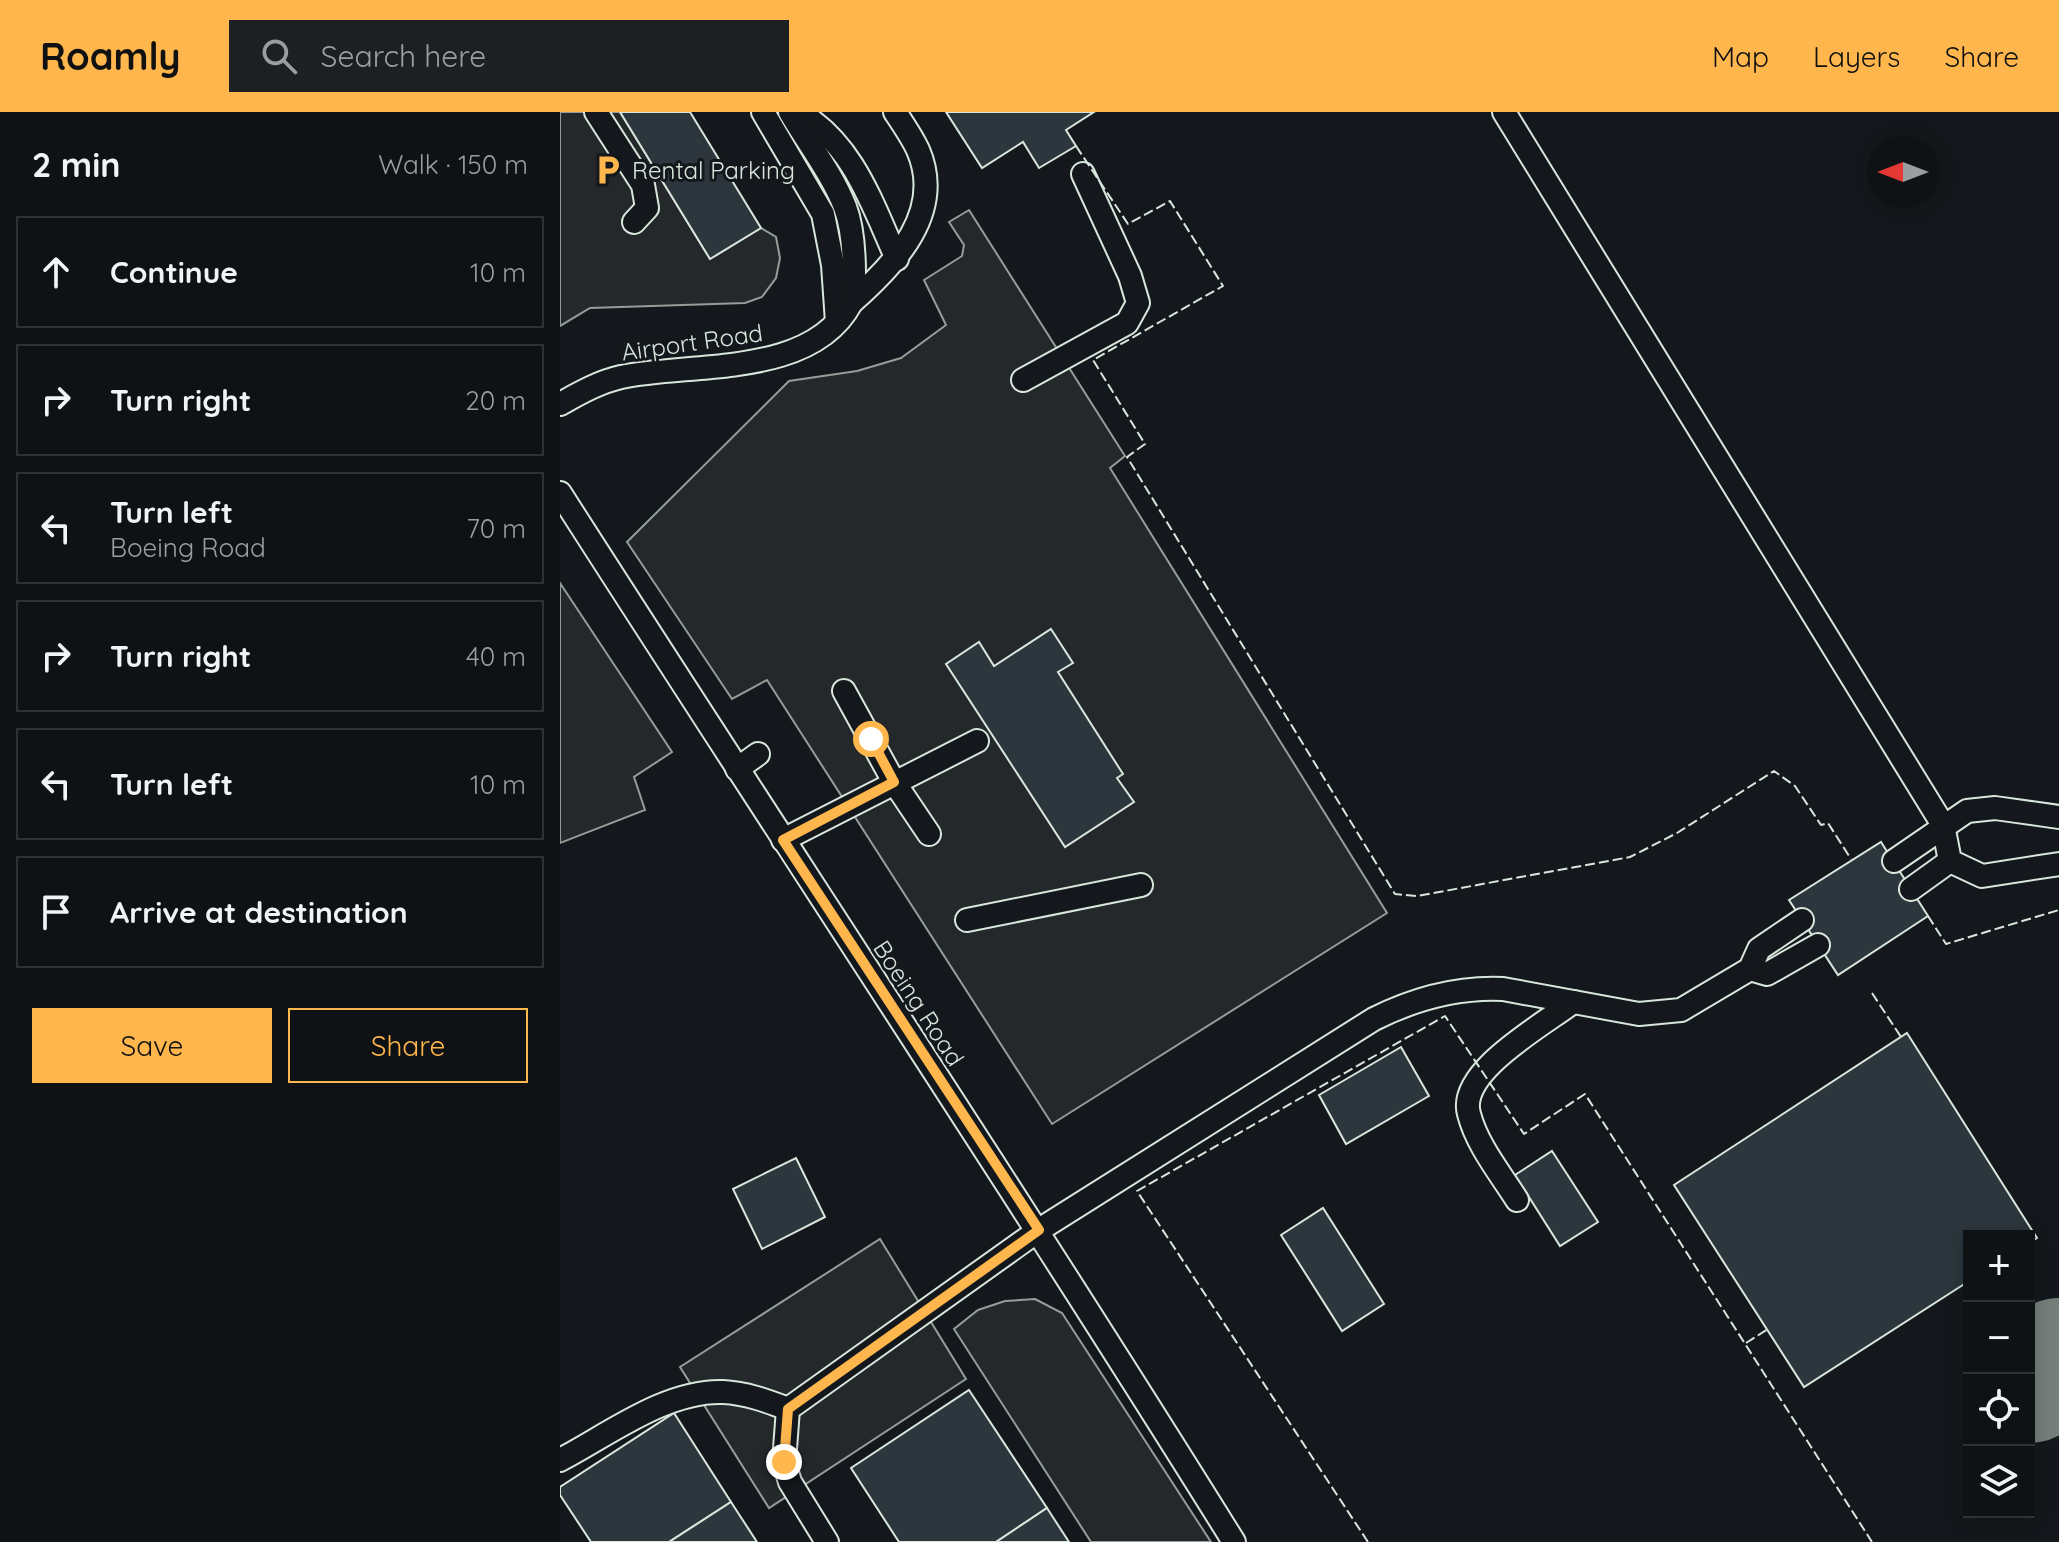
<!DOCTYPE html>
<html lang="en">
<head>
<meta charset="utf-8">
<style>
  :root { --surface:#0f1215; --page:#1d2022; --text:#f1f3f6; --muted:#9b9ea0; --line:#2f3234; --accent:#ffb74d }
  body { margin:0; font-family:Quicksand,sans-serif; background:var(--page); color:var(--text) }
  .controls { position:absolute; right:24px; bottom:24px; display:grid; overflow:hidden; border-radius:0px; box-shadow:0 4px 20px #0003 }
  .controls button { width:72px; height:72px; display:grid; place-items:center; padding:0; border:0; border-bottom:2px solid var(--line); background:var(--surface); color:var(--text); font:40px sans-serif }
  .compass { position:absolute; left:1307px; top:24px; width:72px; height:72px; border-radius:50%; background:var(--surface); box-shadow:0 4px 20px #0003; rotate:270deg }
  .stop { position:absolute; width:24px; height:24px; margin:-18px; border:6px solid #ffb74d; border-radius:50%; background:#fff }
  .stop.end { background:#ffb74d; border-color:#fff; box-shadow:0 2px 8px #0008 }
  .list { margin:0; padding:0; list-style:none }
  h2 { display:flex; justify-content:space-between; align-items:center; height:104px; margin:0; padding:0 32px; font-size:34px }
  h2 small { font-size:26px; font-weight:400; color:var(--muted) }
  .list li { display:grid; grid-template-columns:52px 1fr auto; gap:24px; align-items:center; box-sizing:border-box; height:112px; margin:0 16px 16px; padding:0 16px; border:2px solid var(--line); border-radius:0px }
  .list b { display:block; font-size:30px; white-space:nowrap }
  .list p { margin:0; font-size:26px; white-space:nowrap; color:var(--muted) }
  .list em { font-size:26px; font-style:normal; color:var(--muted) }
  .actions { display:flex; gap:16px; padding:24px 32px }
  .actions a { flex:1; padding:18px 0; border:2px solid var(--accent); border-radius:0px; text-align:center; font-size:28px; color:var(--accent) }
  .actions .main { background:var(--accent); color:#111 }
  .icon { flex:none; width:44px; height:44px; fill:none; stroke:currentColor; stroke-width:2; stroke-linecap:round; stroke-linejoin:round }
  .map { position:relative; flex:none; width:1499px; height:1430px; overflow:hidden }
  header { display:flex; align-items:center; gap:48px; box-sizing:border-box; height:112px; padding:0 40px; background:var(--accent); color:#111 }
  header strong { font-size:38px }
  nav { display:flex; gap:44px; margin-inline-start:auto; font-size:28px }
  .search { width:560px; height:72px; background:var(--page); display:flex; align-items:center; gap:20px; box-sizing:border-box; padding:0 28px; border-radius:0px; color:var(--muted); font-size:30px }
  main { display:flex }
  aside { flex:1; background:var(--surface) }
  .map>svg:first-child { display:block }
  .parking { fill:#24282b; stroke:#939e99; stroke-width:2 }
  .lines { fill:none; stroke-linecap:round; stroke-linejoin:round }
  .taxiway { stroke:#767f7c; stroke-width:126 }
  .building { fill:#2c363c; stroke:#d8e6dc; stroke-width:2 }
  .lane-casing { stroke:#d8e6dc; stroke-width:26 }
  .lane { stroke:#14181c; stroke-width:22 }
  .fence { stroke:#d8e6dc; stroke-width:2; stroke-dasharray:10 4; stroke-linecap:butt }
  .route { stroke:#ffb74d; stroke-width:10 }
  .labels { text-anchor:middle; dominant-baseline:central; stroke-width:6; stroke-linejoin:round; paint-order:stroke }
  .poi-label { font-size:24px; fill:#d8e6dc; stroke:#14181c; text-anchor:start }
  .street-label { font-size:24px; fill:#d8e6dc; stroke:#14181c }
</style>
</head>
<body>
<header>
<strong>Roamly</strong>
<div class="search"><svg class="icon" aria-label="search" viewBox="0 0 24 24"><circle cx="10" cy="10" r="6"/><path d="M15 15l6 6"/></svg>Search here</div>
<nav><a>Map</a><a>Layers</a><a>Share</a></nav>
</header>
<main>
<aside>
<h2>2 min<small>Walk · 150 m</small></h2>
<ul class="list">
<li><svg class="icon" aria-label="ahead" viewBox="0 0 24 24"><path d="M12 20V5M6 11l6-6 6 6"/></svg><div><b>Continue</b></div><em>10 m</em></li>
<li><svg class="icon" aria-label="right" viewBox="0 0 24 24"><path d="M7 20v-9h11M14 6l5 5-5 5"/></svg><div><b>Turn right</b></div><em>20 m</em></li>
<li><svg class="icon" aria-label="left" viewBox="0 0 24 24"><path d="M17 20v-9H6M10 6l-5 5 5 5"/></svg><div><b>Turn left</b><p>Boeing Road</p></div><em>70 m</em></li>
<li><svg class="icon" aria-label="right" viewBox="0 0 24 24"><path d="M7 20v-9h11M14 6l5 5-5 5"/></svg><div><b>Turn right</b></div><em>40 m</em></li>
<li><svg class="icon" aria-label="left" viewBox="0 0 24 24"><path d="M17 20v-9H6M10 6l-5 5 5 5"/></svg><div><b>Turn left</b></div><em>10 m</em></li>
<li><svg class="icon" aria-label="arrive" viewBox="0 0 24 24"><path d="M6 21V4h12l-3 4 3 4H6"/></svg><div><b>Arrive at destination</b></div></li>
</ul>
<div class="actions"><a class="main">Save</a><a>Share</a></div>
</aside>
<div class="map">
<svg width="1499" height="1430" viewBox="0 0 1499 1430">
  <rect width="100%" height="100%" fill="#14181c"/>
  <g class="parking">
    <path d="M0,0H60L150,147L201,116L216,125L220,146L216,166L202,185L185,191L30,196L0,214Z"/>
    <path d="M409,98L565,344L550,356L827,801L492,1012L207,568L172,587L67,430L229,269L297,259L341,246L386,213L364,168L402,144L404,133L389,110Z"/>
    <path d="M0,471L112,640L74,665L85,698L0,731Z"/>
    <path d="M320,1127L406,1267L209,1396L120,1255Z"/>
    <path d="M475,1187L502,1201L651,1430H531L394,1217L418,1198L445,1189Z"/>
  </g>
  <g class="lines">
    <path class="taxiway" d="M1469,1268L1499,1249"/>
  </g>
  <g class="building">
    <path d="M60,0H130L201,116L150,147Z"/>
    <path d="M386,0H534L506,18L516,34L479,56L463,30L422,56Z"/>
    <path d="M491,517L513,551L498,560L563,662L557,666L574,690L505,735L386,552L419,530L434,554Z"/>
    <path d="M1321,730L1368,804L1278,863L1229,788Z"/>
    <path d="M1347,921L1477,1126L1469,1131V1124H1409V1169L1244,1275L1114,1073Z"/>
    <path d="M841,935L869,984L786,1032L759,983Z"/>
    <path d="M992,1039L1038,1110L1000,1134L955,1063Z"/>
    <path d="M236,1046L265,1105L202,1137L173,1077Z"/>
    <path d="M763,1096L824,1192L782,1219L721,1123Z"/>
    <path d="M409,1278L487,1396L436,1430H339L291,1356Z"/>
    <path d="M114,1301L171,1390L109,1430H31L0,1383V1375Z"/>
    <path d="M171,1390L197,1430H109Z"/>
    <path d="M487,1396L509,1430H436Z"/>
  </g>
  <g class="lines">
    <defs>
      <g id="lane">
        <path d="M36,0L83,73L87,96L74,110"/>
        <path d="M203,0L263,102L273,153L277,210"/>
        <path d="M238,0C293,31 312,92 337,147"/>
        <path d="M944,0L1383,713L1390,749L1422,764L1499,752"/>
        <path d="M293,189C335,152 385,100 358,38C352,25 343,12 335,0"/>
        <path d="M463,268L567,211L578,191L570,164L523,62"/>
        <path d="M0,292C20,281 39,270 61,265C132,250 251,266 291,191C295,184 293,170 294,162C294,140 293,116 285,95C272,62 248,31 230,0"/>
        <path d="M0,381C224,731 454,1077 674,1430"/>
        <path d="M284,579L334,670L369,722"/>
        <path d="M177,657L198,642"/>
        <path d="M223,728L417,629"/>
        <path d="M1334,749L1407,699L1435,696L1499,705"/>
        <path d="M1351,777L1390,749"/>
        <path d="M407,808L581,773"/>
        <path d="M1190,857L1207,862L1258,833"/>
        <path d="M957,1088C940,1061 917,1033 909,1002C897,960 983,913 1013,890"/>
        <path d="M0,1348C48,1323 106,1278 163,1280C186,1281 207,1289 228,1297"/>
        <path d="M267,1430L230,1370L224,1350L228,1297L479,1118L814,907C854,887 898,875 943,877L1079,902L1121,898L1190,857L1199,837L1242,808"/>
      </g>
    </defs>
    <use href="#lane" class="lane-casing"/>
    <use href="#lane" class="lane"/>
    <g class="fence">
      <path d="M516,34L568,112L610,89L663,174L533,248L585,332L567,345L835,782L857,784L1070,745L1117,721L1214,659L1235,674L1261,713L1268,711L1291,747"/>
      <path d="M1368,804L1386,832L1499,798"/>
      <path d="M1312,881L1341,925"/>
      <path d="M1186,1231L1208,1217"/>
      <path d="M808,1430L577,1079L885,904L964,1022L1025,982L1312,1430"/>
    </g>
  </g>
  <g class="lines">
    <path class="route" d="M224,1350L228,1297L479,1118L223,728L334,670L311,627"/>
  </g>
  <defs>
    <symbol id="parking-bare" viewBox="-9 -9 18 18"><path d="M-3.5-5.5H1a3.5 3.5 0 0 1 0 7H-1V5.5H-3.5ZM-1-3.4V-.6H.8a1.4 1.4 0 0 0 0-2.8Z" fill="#ffb74d" stroke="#14181c" stroke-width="2.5" paint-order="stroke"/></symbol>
  </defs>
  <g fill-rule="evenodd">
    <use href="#parking-bare" x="26" y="36" width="44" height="44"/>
  </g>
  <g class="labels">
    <g class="poi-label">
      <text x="72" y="58">Rental Parking</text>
    </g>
    <g class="street-label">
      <text transform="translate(132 230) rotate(-8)">Airport Road</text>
      <text transform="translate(359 891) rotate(57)">Boeing Road</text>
    </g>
  </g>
</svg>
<div class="controls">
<button>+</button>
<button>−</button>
<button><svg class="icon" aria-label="locate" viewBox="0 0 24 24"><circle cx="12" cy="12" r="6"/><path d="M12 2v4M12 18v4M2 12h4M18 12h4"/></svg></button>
<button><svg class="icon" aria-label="layers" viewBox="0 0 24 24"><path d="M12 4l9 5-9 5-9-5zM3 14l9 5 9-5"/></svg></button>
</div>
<svg class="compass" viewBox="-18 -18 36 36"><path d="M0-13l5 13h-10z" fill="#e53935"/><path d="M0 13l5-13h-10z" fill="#9b9ea0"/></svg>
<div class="stop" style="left:311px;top:627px"></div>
<div class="stop end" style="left:224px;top:1350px"></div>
</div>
</main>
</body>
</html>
